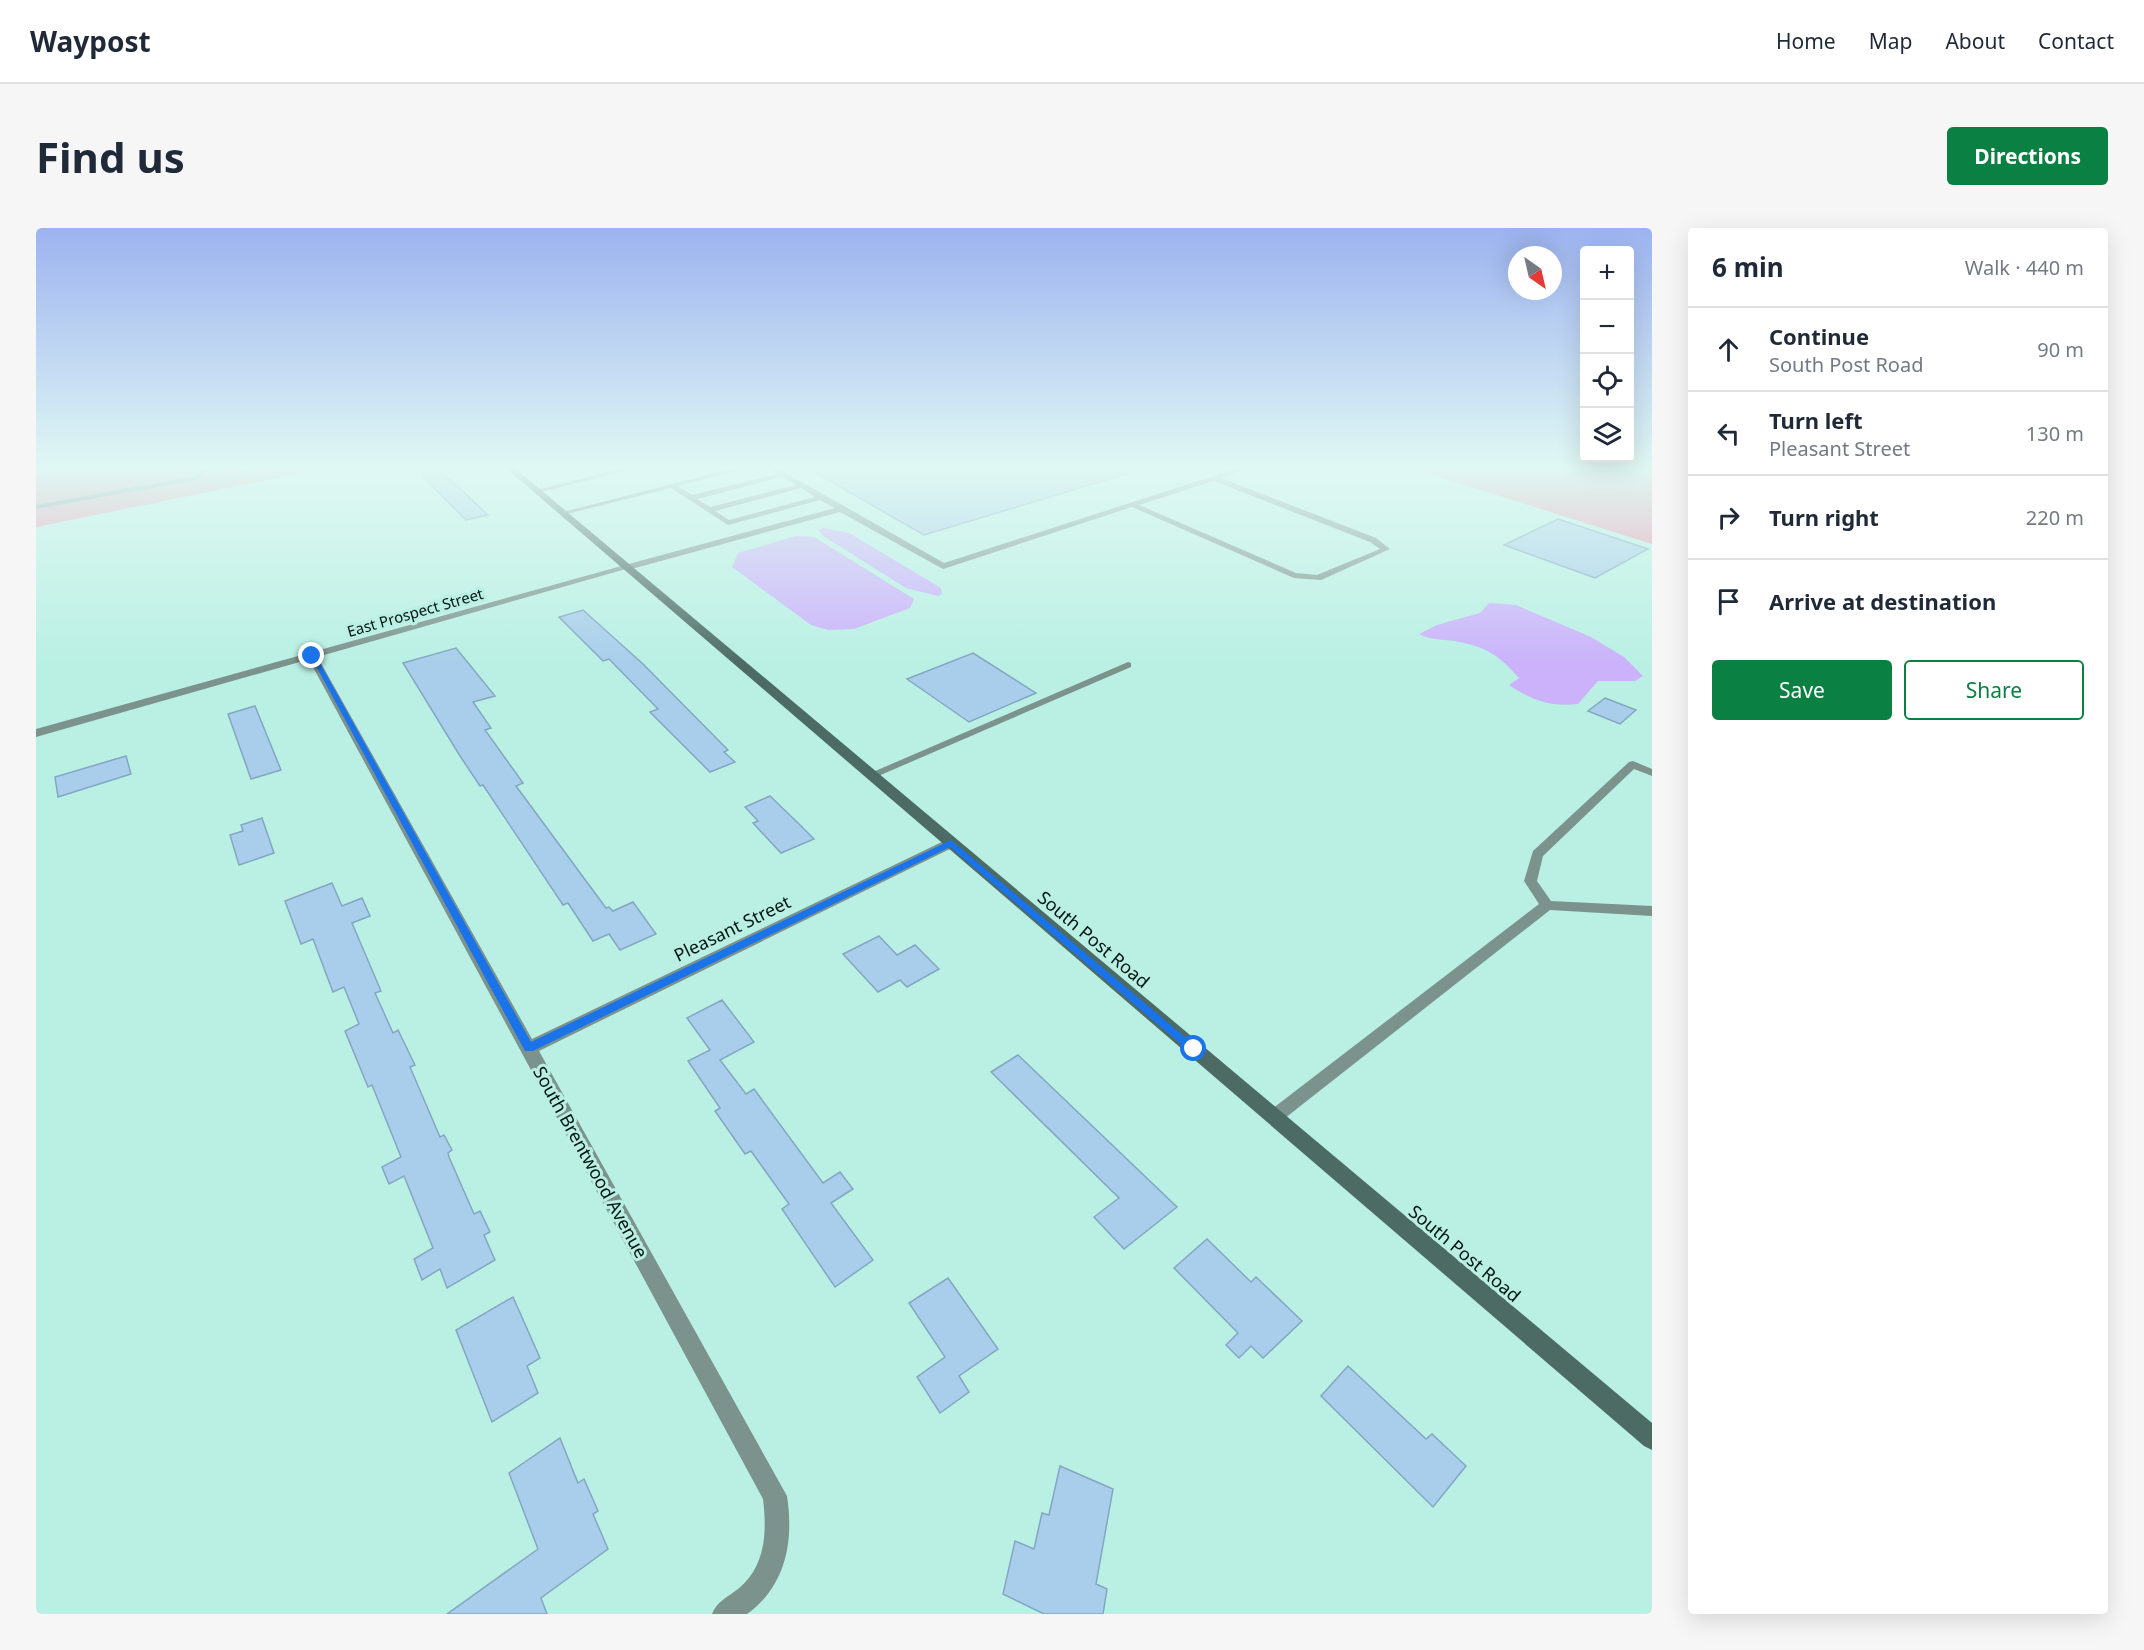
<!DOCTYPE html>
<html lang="en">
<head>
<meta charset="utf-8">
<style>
  :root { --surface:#fff; --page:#f6f6f7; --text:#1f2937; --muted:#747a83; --line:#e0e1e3; --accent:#0b8043 }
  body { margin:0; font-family:"Noto Sans",sans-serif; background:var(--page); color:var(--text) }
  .controls { position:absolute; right:18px; top:18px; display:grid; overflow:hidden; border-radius:6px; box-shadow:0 6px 24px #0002 }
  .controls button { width:54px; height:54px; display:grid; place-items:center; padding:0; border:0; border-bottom:2px solid var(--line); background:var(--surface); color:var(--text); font:30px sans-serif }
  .compass { position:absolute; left:1472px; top:18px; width:54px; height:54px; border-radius:50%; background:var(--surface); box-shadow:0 6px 24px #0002; rotate:146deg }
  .stop { position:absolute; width:18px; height:18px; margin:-14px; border:4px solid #1a73e8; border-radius:50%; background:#fff }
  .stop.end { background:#1a73e8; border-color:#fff; box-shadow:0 2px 6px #0008 }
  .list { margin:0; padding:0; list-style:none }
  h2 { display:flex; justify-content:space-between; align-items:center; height:78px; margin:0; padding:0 24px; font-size:26px }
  h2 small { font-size:20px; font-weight:400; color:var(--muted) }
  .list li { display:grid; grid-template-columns:39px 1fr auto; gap:18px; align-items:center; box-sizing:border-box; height:84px; padding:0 24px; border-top:2px solid var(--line) }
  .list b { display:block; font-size:22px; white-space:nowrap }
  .list p { margin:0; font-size:20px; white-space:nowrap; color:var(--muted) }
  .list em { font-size:20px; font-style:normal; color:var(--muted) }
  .actions { display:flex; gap:12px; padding:18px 24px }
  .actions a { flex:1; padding:14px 0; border:2px solid var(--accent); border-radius:6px; text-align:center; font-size:21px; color:var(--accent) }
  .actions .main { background:var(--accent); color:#fff }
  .icon { flex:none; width:33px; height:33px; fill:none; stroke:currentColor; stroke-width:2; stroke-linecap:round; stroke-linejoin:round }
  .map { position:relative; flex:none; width:1616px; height:1386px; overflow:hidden; border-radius:6px }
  header { display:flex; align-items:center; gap:36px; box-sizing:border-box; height:84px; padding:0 30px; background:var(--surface); border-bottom:2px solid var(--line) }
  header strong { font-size:28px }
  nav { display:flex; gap:33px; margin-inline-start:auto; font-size:21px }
  .intro { display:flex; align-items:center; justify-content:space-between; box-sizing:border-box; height:144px; padding:0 36px }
  h1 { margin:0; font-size:42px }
  .button { padding:15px 27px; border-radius:6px; background:var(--accent); color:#fff; font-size:21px; font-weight:700 }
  main { display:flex; gap:36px; padding:0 36px }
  aside { flex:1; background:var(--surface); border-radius:6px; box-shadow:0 6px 24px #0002 }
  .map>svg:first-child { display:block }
  .green { fill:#ed96b1 }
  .water { fill:#cbb2fb }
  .building { fill:#a8ceeb; stroke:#82a7c2; stroke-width:1.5 }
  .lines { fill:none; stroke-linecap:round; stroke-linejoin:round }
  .path { stroke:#79a299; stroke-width:2; stroke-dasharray:1.5 2; stroke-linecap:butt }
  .service { fill:#7c928d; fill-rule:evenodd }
  .minor { fill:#7c928d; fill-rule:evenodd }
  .tertiary { fill:#7c928d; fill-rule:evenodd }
  .secondary { fill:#4b6b64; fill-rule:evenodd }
  .route { fill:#1a73e8 }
  .labels { text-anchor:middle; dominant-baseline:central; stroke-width:6; stroke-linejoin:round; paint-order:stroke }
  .far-street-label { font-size:15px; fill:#021411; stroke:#baf0e4 }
  .street-label { font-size:18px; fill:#021411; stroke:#baf0e4 }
</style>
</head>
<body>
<header>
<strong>Waypost</strong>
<nav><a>Home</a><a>Map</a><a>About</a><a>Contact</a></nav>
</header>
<div class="intro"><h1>Find us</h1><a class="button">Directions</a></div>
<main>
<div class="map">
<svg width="1616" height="1386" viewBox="0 0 1616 1386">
  <rect width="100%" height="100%" fill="#baf0e4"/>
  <g class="green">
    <path d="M0,241H285L0,299Z"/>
    <path d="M1378,241H1616V316Z"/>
  </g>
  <g class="water">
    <path d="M788,300L813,305L905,360L906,366L902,368L870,360L787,308L782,302Z"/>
    <path d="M760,308L778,309L878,371L874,380L818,401L792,402L775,397L696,339L702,325Z"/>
    <path d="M1453,375L1480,377L1555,409L1588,429L1607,448L1599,453H1562L1542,476C1514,479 1497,473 1473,457L1483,450C1464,429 1453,420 1424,414C1410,411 1396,413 1383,406L1401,397L1444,385Z"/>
  </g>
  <g class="building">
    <path d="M391,241H403L452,287L430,292L385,247Z"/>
    <path d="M773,241H1089L1090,246L888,307Z"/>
    <path d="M1522,291L1612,321L1559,350L1468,317Z"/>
    <path d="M547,382L607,436L692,522L688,524L699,534L674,544L614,484L622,481L573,431L567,433L523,389Z"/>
    <path d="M420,420L459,468L437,474L455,500L449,502L487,555L480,558L570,680L573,679L577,683L597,674L620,706L584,722L573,706L557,713L532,675L527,677L447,557L444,558L424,528L367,435Z"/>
    <path d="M937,425L1000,465L933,494L871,451Z"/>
    <path d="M1569,470L1600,482L1584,496L1552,483Z"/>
    <path d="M219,478L245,542L215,551L192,486Z"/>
    <path d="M90,528L95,546L22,569L19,549Z"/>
    <path d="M734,568L762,595L778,611L745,625L717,595L722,593L709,579Z"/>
    <path d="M226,590L238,625L203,637L194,607L207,603L205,597Z"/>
    <path d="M296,655L306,678L326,670L334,688L316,695L345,763L339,765L357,805L362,802L379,837L374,839L404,909L408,907L416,922L412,925L413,929L438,986L444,983L454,1004L448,1007L459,1032L411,1060L404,1041L386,1052L378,1031L397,1020L368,948L353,956L346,939L365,929L336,857L332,859L309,803L323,796L308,759L297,764L277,711L265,716L249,673Z"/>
    <path d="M843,708L861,727L879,717L903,741L871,759L864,752L842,764L807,726Z"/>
    <path d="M686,772L718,814L684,832L710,866L718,861L787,955L804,944L817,961L795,975L837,1032L799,1059L746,981L753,976L715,923L709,926L679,883L684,880L652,833L674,822L651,790Z"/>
    <path d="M982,827L1141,979L1088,1021L1058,989L1083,970L955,844Z"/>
    <path d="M1171,1011L1215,1054L1220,1049L1266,1093L1227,1130L1215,1118L1203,1130L1190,1117L1202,1105L1138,1040Z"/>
    <path d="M912,1050L962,1121L923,1148L933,1164L904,1185L881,1149L909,1129L873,1075Z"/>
    <path d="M477,1069L504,1130L491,1138L502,1165L456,1194L420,1102Z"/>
    <path d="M1312,1138L1390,1211L1396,1206L1430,1238L1397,1279L1285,1168Z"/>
    <path d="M524,1210L542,1255L548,1251L562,1283L557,1286L572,1321L505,1370L511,1386H411L502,1321L473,1245Z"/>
    <path d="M1024,1238L1077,1261L1060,1356L1071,1361L1067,1386H1008L967,1366L979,1313L998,1321L1006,1285L1013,1287Z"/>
  </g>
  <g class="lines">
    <path class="path" d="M179,254L202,250L207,246L208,241"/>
    <g class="service">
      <path d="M167,241H174L161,252L0,281V277L159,248Z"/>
      <path d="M584,241H597L501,265L497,263Z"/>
      <path d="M695,241H707L642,258L656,267L741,246L735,241H743L908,335L1199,241H1210L1185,250L1340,310L1354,321L1285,352L1258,350L1096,279L907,341L804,284L592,342L589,341V337L799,280L784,272L692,297L635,260L527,287L523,285ZM746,249L760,257L674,279L661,271ZM1178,253L1334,314L1344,321L1281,347L1260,345L1103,277ZM765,260L779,269L693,292L679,283Z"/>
      <path d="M1092,434L1095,435V439L840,549L836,550L830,547Z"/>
      <path d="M1597,533L1616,541V548L1598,541L1507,628L1501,653L1515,673L1616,678V688L1514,682L1244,894L1238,896L1232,894L1230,889L1232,884L1503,676L1488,653L1497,623L1593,534Z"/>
    </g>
    <path class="minor" d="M276,425L281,428L496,811L910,612L915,610L922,615L920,618L503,823L751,1268C758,1313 750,1358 711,1386H676C681,1373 692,1369 702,1361C730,1338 731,1304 727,1271L271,428Z"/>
    <path class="tertiary" d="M589,337L597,339L0,509V501Z"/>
    <path class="secondary" d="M471,241H480L1616,1195V1222L1608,1218Z"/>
  </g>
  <linearGradient id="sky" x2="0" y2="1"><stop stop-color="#9cb3f0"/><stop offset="0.55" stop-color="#e0f8f3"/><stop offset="1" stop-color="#e0f8f3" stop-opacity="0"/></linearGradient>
  <rect width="1616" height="435" fill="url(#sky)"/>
  <path class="route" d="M274,427L280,428L495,814L915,612L1163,821L1162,824H1154L914,619L497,823H489Z"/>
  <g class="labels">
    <g class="far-street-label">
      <text transform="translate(379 384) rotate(-16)">East Prospect Street</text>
    </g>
    <g class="street-label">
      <text transform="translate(696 700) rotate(-26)">Pleasant Street</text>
      <text transform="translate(1058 711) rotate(40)">South Post Road</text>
      <text transform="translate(555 934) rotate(61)">South Brentwood Avenue</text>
      <text transform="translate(1429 1025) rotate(40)">South Post Road</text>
    </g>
  </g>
</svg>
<div class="controls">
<button>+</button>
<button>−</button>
<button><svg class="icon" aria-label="locate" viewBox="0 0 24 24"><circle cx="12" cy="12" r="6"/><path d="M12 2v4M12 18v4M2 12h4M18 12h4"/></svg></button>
<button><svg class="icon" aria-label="layers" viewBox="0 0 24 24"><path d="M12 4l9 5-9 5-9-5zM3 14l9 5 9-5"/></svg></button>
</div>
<svg class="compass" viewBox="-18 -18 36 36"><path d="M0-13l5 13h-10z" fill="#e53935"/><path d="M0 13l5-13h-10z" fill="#747a83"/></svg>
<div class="stop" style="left:1158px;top:821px"></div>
<div class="stop end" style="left:276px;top:428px"></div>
</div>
<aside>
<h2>6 min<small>Walk · 440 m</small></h2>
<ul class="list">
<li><svg class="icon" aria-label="ahead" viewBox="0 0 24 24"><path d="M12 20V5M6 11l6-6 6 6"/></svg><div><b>Continue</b><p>South Post Road</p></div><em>90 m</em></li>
<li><svg class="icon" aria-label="left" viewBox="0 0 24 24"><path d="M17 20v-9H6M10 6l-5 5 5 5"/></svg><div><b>Turn left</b><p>Pleasant Street</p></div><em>130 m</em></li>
<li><svg class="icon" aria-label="right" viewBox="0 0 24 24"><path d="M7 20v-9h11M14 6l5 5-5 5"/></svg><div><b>Turn right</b></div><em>220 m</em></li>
<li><svg class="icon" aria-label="arrive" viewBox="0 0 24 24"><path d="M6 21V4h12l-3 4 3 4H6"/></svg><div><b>Arrive at destination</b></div></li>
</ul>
<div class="actions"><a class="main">Save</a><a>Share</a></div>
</aside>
</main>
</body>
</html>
